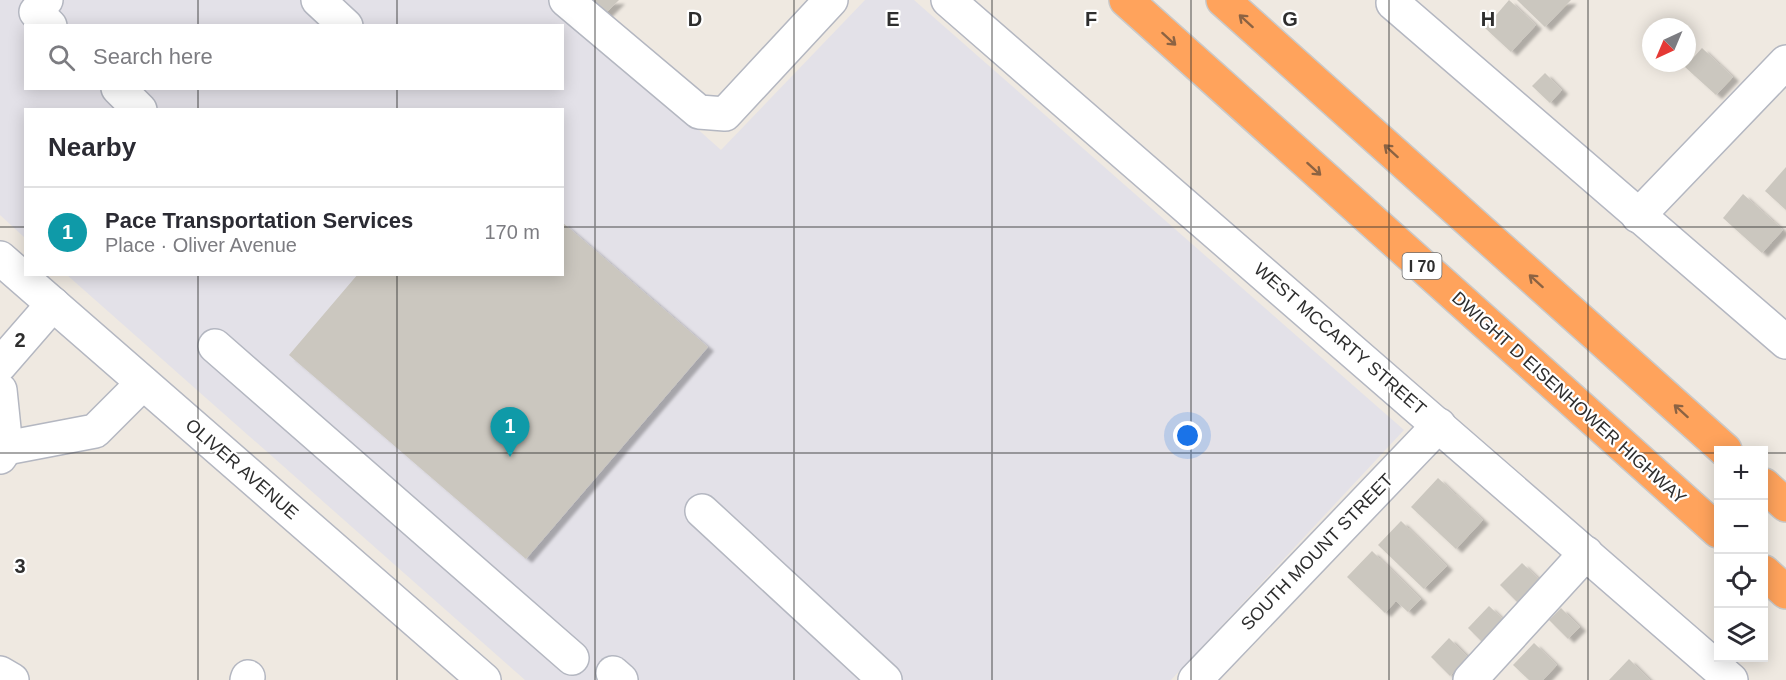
<!DOCTYPE html>
<html lang="en">
<head>
<meta charset="utf-8">
<style>
  :root { --surface:#fff; --page:#f2f2f3; --text:#2b2b33; --muted:#7c7c81; --line:#e1e1e2; --accent:#4264fb }
  body { margin:0; font-family:Helvetica,sans-serif; background:var(--page); color:var(--text) }
  .controls { position:absolute; right:18px; bottom:18px; display:grid; overflow:hidden; border-radius:0px; box-shadow:0 3px 15px #0003 }
  .controls button { width:54px; height:54px; display:grid; place-items:center; padding:0; border:0; border-bottom:2px solid var(--line); background:var(--surface); color:var(--text); font:30px sans-serif }
  .compass { position:absolute; left:1642px; top:18px; width:54px; height:54px; border-radius:50%; background:var(--surface); box-shadow:0 3px 15px #0003; rotate:224deg }
  .you { position:absolute; left:1188px; top:436px; width:21px; height:21px; margin:-15px; border:4px solid #fff; border-radius:50%; background:#1a73e8; box-shadow:0 0 0 9px #1a73e833 }
  .badge { display:grid; place-items:center; width:39px; height:39px; border-radius:50%; background:var(--accent); color:#fff; font-size:20px; font-weight:700 }
  .pin { position:absolute; translate:-50% -50px; filter:drop-shadow(0 2px 3px #0008) }
  .pin::after { content:''; position:absolute; top:32px; width:21px; height:18px; background:inherit; clip-path:polygon(0 0,100% 0,50% 100%) }
  .list { margin:0; padding:0; list-style:none }
  h2 { display:flex; justify-content:space-between; align-items:center; height:78px; margin:0; padding:0 24px; font-size:26px }
  h2 small { font-size:20px; font-weight:400; color:var(--muted) }
  .list li { display:grid; grid-template-columns:39px 1fr auto; gap:18px; align-items:center; box-sizing:border-box; height:90px; padding:0 24px; border-top:2px solid var(--line) }
  .list b { display:block; font-size:22px; white-space:nowrap }
  .list p { margin:0; font-size:20px; white-space:nowrap; color:var(--muted) }
  .list em { font-size:20px; font-style:normal; color:var(--muted) }
  .icon { flex:none; width:33px; height:33px; fill:none; stroke:currentColor; stroke-width:2; stroke-linecap:round; stroke-linejoin:round }
  .map { position:relative; flex:none; width:1786px; height:680px; overflow:hidden }
  .search { position:absolute; background:var(--surface); box-shadow:0 3px 15px #0003; left:24px; top:24px; width:540px; height:66px; display:flex; align-items:center; gap:15px; box-sizing:border-box; padding:0 21px; border-radius:0px; color:var(--muted); font-size:22px }
  .panel { position:absolute; background:var(--surface); box-shadow:0 3px 15px #0003; left:24px; top:108px; width:540px; height:168px; border-radius:0px }
  .map>svg:first-child { display:block }
  .industrial { fill:#e3e1e8; fill-rule:evenodd }
  .building { fill:#cbc7bf; filter:url(#shadow) }
  .lines { fill:none; stroke-linecap:round; stroke-linejoin:round }
  .minor-casing { stroke:#b4b7c1; stroke-width:36 }
  .highway-casing { stroke:#c9c9c9; stroke-width:36 }
  .minor { stroke:#fff; stroke-width:33 }
  .highway { stroke:#ffa35c; stroke-width:33 }
  .oneway { stroke:#8c6343 }
  .grid { fill:none; stroke:#2e2e2e; stroke-width:1.5; stroke-opacity:0.55 }
  .labels { text-anchor:middle; dominant-baseline:central; stroke-width:4.5; stroke-linejoin:round; paint-order:stroke }
  .shield { fill:#fff; stroke:#6d6d6d; stroke-width:1.5 }
  .shield-label { font-size:16px; font-weight:bold; fill:#2e2e2e }
  .street-label { font-size:18px; fill:#2e2e2e; stroke:#fff }
  .grid-label { font-size:20px; text-anchor:middle; font-weight:bold; fill:#2e2e2e; stroke:#fff; stroke-width:4.5; stroke-linejoin:round; paint-order:stroke }
</style>
</head>
<body>
<div class="map">
<svg width="1786" height="680" viewBox="0 0 1786 680">
  <defs>
    <filter id="shadow"><feDropShadow dx="6" dy="4" stdDeviation="1.5" flood-color="#0004"/></filter>
  </defs>
  <rect width="100%" height="100%" fill="#efe9e1"/>
  <path class="industrial" d="M0,0H553L721,150L865,0H914L1404,430L1171,680H525L67,275L562,274V110H26L25,238L0,215ZM26,26H562V88H26Z"/>
  <g class="building">
    <path d="M580,0H619L600,19Z"/>
    <path d="M1509,0L1536,25L1511,52L1485,28Z"/>
    <path d="M1517,0H1571L1545,27Z"/>
    <path d="M1702,48L1733,77L1716,95L1685,67Z"/>
    <path d="M1545,73L1562,90L1550,103L1532,86Z"/>
    <path d="M1786,167V210L1765,191Z"/>
    <path d="M1743,194L1783,230L1762,253L1723,218Z"/>
    <path d="M562,222L708,347L526,559L289,355L358,274H562Z"/>
    <path d="M1438,478L1483,520L1456,549L1411,507Z"/>
    <path d="M1401,521L1447,566L1424,589L1378,545Z"/>
    <path d="M1372,551L1421,599L1408,612L1396,601L1385,613L1347,577Z"/>
    <path d="M1522,563L1544,584L1522,607L1500,585Z"/>
    <path d="M1489,606L1509,625L1488,648L1468,628Z"/>
    <path d="M1561,608L1580,627L1568,639L1549,620Z"/>
    <path d="M1449,638L1468,657L1450,676L1431,657Z"/>
    <path d="M1534,643L1557,665L1543,680H1529L1513,665Z"/>
    <path d="M1629,659L1650,680H1609Z"/>
  </g>
  <g class="lines">
    <defs>
      <g id="minor">
        <path d="M46,0L36,12L50,26"/>
        <path d="M318,0L346,26"/>
        <path d="M566,0L699,112L725,114L831,0"/>
        <path d="M948,0L1731,680"/>
        <path d="M1396,0L1393,3L1786,342"/>
        <path d="M118,88L140,110"/>
        <path d="M1638,216L1786,62"/>
        <path d="M0,258L484,680"/>
        <path d="M215,346L572,658"/>
        <path d="M0,365L53,304"/>
        <path d="M0,390L6,448L0,457"/>
        <path d="M6,448L95,431L143,383"/>
        <path d="M702,511L885,680"/>
        <path d="M0,673L12,680"/>
        <path d="M613,673L621,680"/>
        <path d="M247,680L248,677"/>
        <path d="M1195,680L1439,425"/>
        <path d="M1470,680L1586,553"/>
      </g>
      <g id="highway">
        <path d="M1126,0L1718,531"/>
        <path d="M1223,0L1725,450"/>
        <path d="M1764,485L1786,505"/>
        <path d="M1764,572L1786,592"/>
      </g>
    </defs>
    <use href="#minor" class="minor-casing"/>
    <use href="#highway" class="highway-casing"/>
    <use href="#minor" class="minor"/>
    <use href="#highway" class="highway"/>
  </g>
  <defs><path id="oneway-shaft" d="M-6 0H5M1.5-3L5.5 0L1.5 3" fill="none" stroke-width="1.6" stroke-linecap="round" stroke-linejoin="round" transform="scale(1.5)"/></defs>
  <g class="oneway">
    <use href="#oneway-shaft" transform="translate(1246 21) rotate(-138)"/>
    <use href="#oneway-shaft" transform="translate(1169 39) rotate(42)"/>
    <use href="#oneway-shaft" transform="translate(1391 151) rotate(-138)"/>
    <use href="#oneway-shaft" transform="translate(1314 169) rotate(42)"/>
    <use href="#oneway-shaft" transform="translate(1536 281) rotate(-138)"/>
    <use href="#oneway-shaft" transform="translate(1681 411) rotate(-138)"/>
  </g>
  <path class="grid" d="M198,0V26M397,0V26M595,0V680M794,0V680M992,0V680M1191,0V680M1389,0V680M1588,0V680M198,88V110M397,88V110M0,227H26M562,227H1786M198,274V680M397,274V680M0,453H1718M1764,453H1786"/>
  <g class="labels">
    <rect class="shield" x="1402.5" y="253" width="39" height="26" rx="4.5"/>
    <g class="shield-label">
      <text x="1422" y="266">I 70</text>
    </g>
    <g class="street-label">
      <text transform="translate(1340 339) rotate(41)">WEST MCCARTY STREET</text>
      <text transform="translate(1569 398) rotate(42)">DWIGHT D EISENHOWER HIGHWAY</text>
      <text transform="translate(242 469) rotate(41)">OLIVER AVENUE</text>
      <text transform="translate(1317 552) rotate(-46)">SOUTH MOUNT STREET</text>
    </g>
  </g>
  <g class="grid-label">
    <text x="695" y="26">D</text>
    <text x="893" y="26">E</text>
    <text x="1091" y="26">F</text>
    <text x="1290" y="26">G</text>
    <text x="1488" y="26">H</text>
    <text x="20" y="347">2</text>
    <text x="20" y="573">3</text>
  </g>
</svg>
<div class="controls">
<button>+</button>
<button>−</button>
<button><svg class="icon" aria-label="locate" viewBox="0 0 24 24"><circle cx="12" cy="12" r="6"/><path d="M12 2v4M12 18v4M2 12h4M18 12h4"/></svg></button>
<button><svg class="icon" aria-label="layers" viewBox="0 0 24 24"><path d="M12 4l9 5-9 5-9-5zM3 14l9 5 9-5"/></svg></button>
</div>
<svg class="compass" viewBox="-18 -18 36 36"><path d="M0-13l5 13h-10z" fill="#e53935"/><path d="M0 13l5-13h-10z" fill="#7c7c81"/></svg>
<div class="you"></div>
<div class="pin badge" style="left:510px;top:457px;background:#0f9aa8">1</div>
<div class="search"><svg class="icon" aria-label="search" viewBox="0 0 24 24"><circle cx="10" cy="10" r="6"/><path d="M15 15l6 6"/></svg>Search here</div>
<section class="panel">
<h2>Nearby<small></small></h2>
<ul class="list">
<li><span class="badge" style="background:#0f9aa8">1</span><div><b>Pace Transportation Services</b><p>Place · Oliver Avenue</p></div><em>170 m</em></li>
</ul>
</section>
</div>
</body>
</html>
